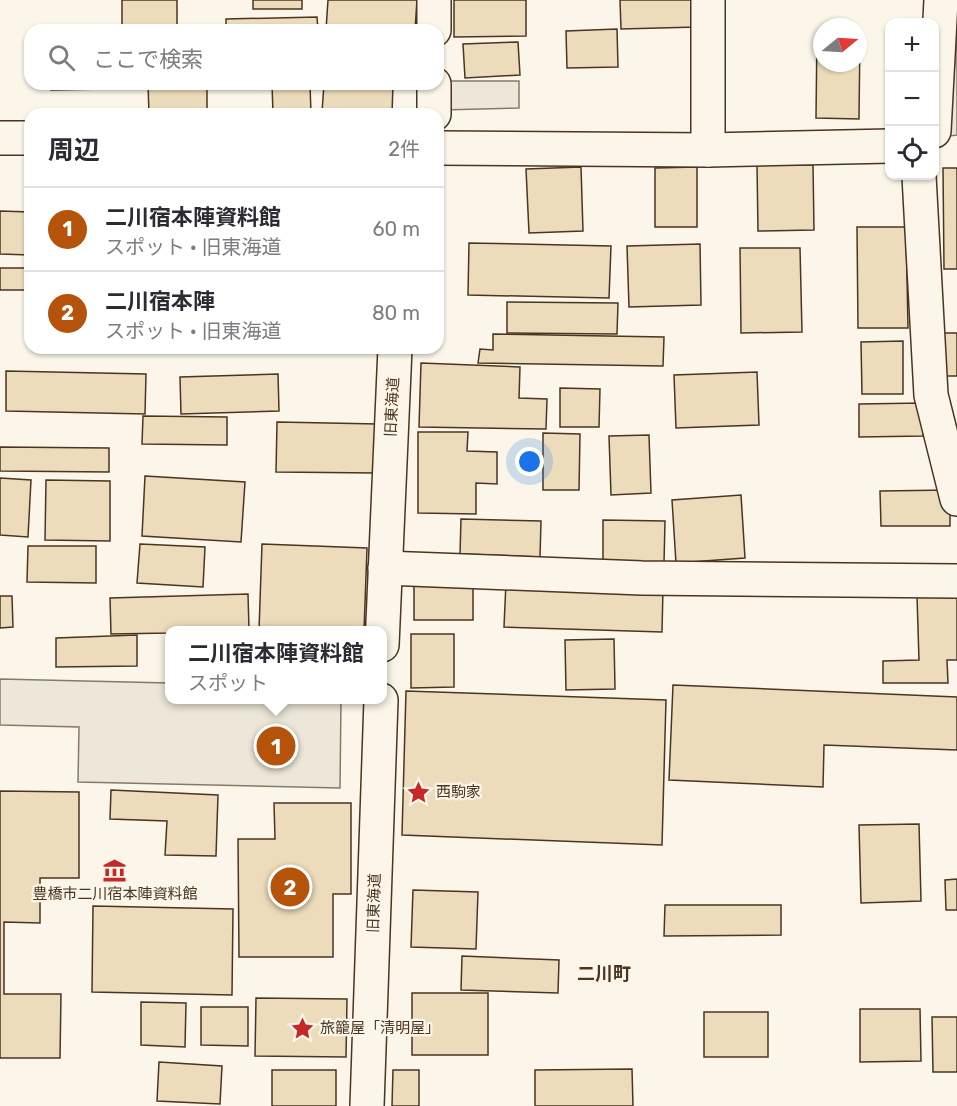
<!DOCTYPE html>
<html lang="ja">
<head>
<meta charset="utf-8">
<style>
  :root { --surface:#fff; --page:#f2f2f3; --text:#2b2b33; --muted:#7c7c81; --line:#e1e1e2; --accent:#b45309 }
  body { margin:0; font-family:Rubik,"Noto Sans JP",sans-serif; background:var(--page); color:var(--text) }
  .controls { position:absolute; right:18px; top:18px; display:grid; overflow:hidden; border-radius:12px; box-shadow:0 2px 4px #0004 }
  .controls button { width:54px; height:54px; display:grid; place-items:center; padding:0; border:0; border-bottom:2px solid var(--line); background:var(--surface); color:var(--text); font:30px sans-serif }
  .compass { position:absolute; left:813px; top:18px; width:54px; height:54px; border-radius:50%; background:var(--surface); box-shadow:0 2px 4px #0004; rotate:72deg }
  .you { position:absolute; left:530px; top:462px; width:21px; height:21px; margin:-15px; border:4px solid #fff; border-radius:50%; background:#1a73e8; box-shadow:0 0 0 9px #1a73e833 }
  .badge { display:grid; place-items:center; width:39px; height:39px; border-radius:50%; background:var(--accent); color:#fff; font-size:20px; font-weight:700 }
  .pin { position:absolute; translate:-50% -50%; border:3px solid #fff; box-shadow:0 2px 6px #0006 }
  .popup { position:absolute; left:165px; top:626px; width:222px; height:78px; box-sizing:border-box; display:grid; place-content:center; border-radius:12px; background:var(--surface); filter:drop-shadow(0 2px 4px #0005); font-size:20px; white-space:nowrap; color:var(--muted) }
  .popup b { font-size:22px; color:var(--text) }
  .popup::after { content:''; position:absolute; left:50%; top:100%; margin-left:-12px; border:12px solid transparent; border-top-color:var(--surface) }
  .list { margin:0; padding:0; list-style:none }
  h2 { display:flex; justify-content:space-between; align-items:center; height:78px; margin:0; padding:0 24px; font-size:26px }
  h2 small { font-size:20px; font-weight:400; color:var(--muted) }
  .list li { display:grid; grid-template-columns:39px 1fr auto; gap:18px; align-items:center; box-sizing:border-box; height:84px; padding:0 24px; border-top:2px solid var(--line) }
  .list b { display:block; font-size:22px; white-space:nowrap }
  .list p { margin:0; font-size:20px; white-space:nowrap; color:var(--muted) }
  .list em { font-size:20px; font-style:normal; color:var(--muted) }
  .icon { flex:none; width:33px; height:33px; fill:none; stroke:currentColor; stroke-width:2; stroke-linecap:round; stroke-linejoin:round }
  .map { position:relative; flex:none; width:957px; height:1106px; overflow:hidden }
  .search { position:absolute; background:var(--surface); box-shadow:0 2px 4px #0004; left:24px; top:24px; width:420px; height:66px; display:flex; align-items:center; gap:15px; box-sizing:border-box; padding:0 21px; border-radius:18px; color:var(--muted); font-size:22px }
  .panel { position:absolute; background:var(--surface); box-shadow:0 2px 4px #0004; left:24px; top:108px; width:420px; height:246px; border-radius:18px }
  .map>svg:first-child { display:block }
  .parking { fill:#ede7d9; stroke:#887966; stroke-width:1.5 }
  .building { fill:#ecdcbc; stroke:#4a3520; stroke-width:1.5 }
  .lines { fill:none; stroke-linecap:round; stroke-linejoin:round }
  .minor-casing { stroke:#4a3520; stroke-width:36 }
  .minor { stroke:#fbf6e9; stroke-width:33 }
  .labels { text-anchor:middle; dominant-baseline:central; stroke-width:4.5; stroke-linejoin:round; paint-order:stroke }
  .street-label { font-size:15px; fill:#4a3520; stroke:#fbf6e9 }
  .poi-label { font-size:15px; fill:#4a3520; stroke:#fbf6e9; text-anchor:start }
  .quarter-label { font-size:18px; font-weight:bold; fill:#4a3520; stroke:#fbf6e9 }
</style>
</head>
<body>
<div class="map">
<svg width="957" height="1106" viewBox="0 0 957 1106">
  <rect width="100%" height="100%" fill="#fbf6e9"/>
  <g class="parking">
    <path d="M957,26V135L950,136Z"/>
    <path d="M442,81H519V108L442,110Z"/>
    <path d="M0,679L169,683L170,700H341L340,788L78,782L79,727L0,725Z"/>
  </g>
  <g class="building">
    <rect x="122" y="0" width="55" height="30"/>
    <rect x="253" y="0" width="49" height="9"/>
    <path d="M328,0H417L415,30H326Z"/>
    <path d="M454,0H526V36L454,37Z"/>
    <path d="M620,0H696L697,27L621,29Z"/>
    <path d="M317,17L318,30H226V19Z"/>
    <path d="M617,29L618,67L567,68L566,31Z"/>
    <path d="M817,33H822V63H858V34H860L859,119L816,118Z"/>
    <path d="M518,42L520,75L465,78L463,44Z"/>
    <path d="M51,84H106V89L51,90Z"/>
    <path d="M148,84H207V114H149Z"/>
    <path d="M272,84H310L311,114H273Z"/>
    <path d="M324,84H393L392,114L322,112Z"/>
    <path d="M757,165H813L814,230L758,231Z"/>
    <path d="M581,167L583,231L529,233L526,169Z"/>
    <path d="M697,167V227H655V168Z"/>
    <path d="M943,168H957V269H944Z"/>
    <path d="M0,211L30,212V255L0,254Z"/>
    <path d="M857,227H906L908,328H858Z"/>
    <path d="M469,243L611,246L609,298L468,295Z"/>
    <path d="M700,244L701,305L629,307L627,246Z"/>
    <path d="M740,248H800L802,332L741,333Z"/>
    <rect x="0" y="268" width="30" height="22"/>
    <path d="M507,302L618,303L617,334L507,333Z"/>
    <rect x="940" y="333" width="17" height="43"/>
    <path d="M493,334L664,337L663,366L478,363L480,349L493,350Z"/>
    <path d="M903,341V394H862L861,342Z"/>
    <path d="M75,348H123V350L75,349Z"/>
    <path d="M421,363L520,367L519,398L547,399L546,429L419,427Z"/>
    <path d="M6,371L146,374L145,414L6,411Z"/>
    <path d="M757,372L759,425L676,428L674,375Z"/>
    <path d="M278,374L279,411L181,414L180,377Z"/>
    <path d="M560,388L600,389L599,427H560Z"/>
    <path d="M923,403V436L859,437V404Z"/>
    <path d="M143,416L227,417V445L142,444Z"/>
    <path d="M277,422L378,424L377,473L276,472Z"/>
    <path d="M418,432H468L467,451L497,452V484L476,483V514L418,513Z"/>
    <path d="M543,433L580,434L579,490H543Z"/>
    <path d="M649,435L651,493L611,495L609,436Z"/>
    <path d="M0,447L109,448V472L0,471Z"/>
    <path d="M145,476L245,482L241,542L142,536Z"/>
    <path d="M0,478L31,480L28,537L0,535Z"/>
    <path d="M46,480L110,481V541L45,540Z"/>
    <path d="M950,490V526H881L880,491Z"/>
    <path d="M741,495L745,558L676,563L672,500Z"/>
    <path d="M461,519L541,521L540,557L460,554Z"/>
    <path d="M603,520L665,521L664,563L603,562Z"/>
    <path d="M140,544L205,547L203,587L137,583Z"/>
    <path d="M262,544L367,548L364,630H259Z"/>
    <path d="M28,546H96V583L27,582Z"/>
    <path d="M506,582L663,588L662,632L504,627Z"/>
    <rect x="414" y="586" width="59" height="34"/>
    <path d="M248,594L249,630H170V633L111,634L110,598Z"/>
    <path d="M0,596H12L13,627L0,628Z"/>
    <path d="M917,596H957V660H947L948,683H883V661L919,660Z"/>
    <path d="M411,634H454V687L411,688Z"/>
    <path d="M137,635V666L56,667V638Z"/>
    <path d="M614,639L615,689L566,690L565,640Z"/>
    <path d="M673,685L957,697V750L824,745L823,787L669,780Z"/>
    <path d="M406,691L666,700L662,845L402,835Z"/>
    <path d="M111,790L218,795L216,856L165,855L167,821L110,819Z"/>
    <path d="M0,791L79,792V878H40V923L4,922V994H61L60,1058H0Z"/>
    <path d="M274,803H351V894H333V957H239L238,839H275Z"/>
    <path d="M919,824L921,901L861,903L859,825Z"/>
    <path d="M957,879V910H946L945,880Z"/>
    <path d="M413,890L478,892L476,949L411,947Z"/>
    <path d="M665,905H781V935L664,936Z"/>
    <path d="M93,906L233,909L232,995L92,992Z"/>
    <path d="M462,956L559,960L558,993L461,990Z"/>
    <rect x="412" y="993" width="76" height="62"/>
    <path d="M256,998L347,999L346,1057L255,1056Z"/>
    <path d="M141,1002L186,1003L185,1047L141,1045Z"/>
    <path d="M201,1007H248V1046L201,1045Z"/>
    <path d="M860,1009H920L921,1061L860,1062Z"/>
    <rect x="704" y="1012" width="64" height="45"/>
    <path d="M932,1017H957V1072H933Z"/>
    <path d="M159,1062L222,1066L220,1104L157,1101Z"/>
    <path d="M632,1069L633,1106H535V1070Z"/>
    <rect x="272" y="1070" width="64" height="36"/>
    <path d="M393,1070H419V1106H392Z"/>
  </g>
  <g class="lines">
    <defs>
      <g id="minor">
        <path d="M434,0V30"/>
        <path d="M434,84V114"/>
        <path d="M934,131L941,0"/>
        <path d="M0,138H30"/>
        <path d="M438,148L708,150L890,146"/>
        <path d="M708,150V0"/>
        <path d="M919,176L931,395L957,499"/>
        <path d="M385,568L642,578L957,581"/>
        <path d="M382,645L395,348"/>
        <path d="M367,1106L381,700"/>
      </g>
    </defs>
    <use href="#minor" class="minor-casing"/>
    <use href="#minor" class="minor"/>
  </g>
  <defs>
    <symbol id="sight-bare" viewBox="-9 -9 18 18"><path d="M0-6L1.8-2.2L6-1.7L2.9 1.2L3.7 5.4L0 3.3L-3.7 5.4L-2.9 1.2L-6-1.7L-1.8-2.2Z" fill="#c62828" stroke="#fbf6e9" stroke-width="2.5" paint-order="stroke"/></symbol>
    <symbol id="museum-bare" viewBox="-9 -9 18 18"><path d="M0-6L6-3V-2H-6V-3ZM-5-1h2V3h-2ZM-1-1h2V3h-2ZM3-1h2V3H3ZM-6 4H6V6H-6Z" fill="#c62828" stroke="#fbf6e9" stroke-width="2.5" paint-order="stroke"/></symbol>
  </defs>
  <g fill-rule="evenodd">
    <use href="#sight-bare" x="402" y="776" width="33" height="33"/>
    <use href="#museum-bare" x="98" y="854" width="33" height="33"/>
    <use href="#sight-bare" x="286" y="1012" width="33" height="33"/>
  </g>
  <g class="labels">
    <g class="street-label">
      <text transform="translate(392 407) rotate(-87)">旧東海道</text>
      <text transform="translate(374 903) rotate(-88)">旧東海道</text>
    </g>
    <g class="poi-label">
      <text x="436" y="792">西駒家</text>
      <text x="115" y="894" text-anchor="middle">豊橋市二川宿本陣資料館</text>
      <text x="320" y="1028">旅籠屋「清明屋」</text>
    </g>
    <g class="quarter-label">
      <text x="604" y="974">二川町</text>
    </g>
  </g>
</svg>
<div class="controls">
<button>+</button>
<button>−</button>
<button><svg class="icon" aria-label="locate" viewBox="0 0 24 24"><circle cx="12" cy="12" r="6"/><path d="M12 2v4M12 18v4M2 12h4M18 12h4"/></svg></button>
</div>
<svg class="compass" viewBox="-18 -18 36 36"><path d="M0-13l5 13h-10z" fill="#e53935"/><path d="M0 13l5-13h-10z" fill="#7c7c81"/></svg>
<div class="you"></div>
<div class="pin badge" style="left:276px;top:746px">1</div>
<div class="popup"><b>二川宿本陣資料館</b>スポット</div>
<div class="pin badge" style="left:290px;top:887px">2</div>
<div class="search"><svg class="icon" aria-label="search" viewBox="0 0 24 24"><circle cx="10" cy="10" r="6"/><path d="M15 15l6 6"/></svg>ここで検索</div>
<section class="panel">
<h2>周辺<small>2件</small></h2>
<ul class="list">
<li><span class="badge">1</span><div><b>二川宿本陣資料館</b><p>スポット · 旧東海道</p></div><em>60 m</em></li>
<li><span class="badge">2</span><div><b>二川宿本陣</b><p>スポット · 旧東海道</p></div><em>80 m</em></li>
</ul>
</section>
</div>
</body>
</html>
